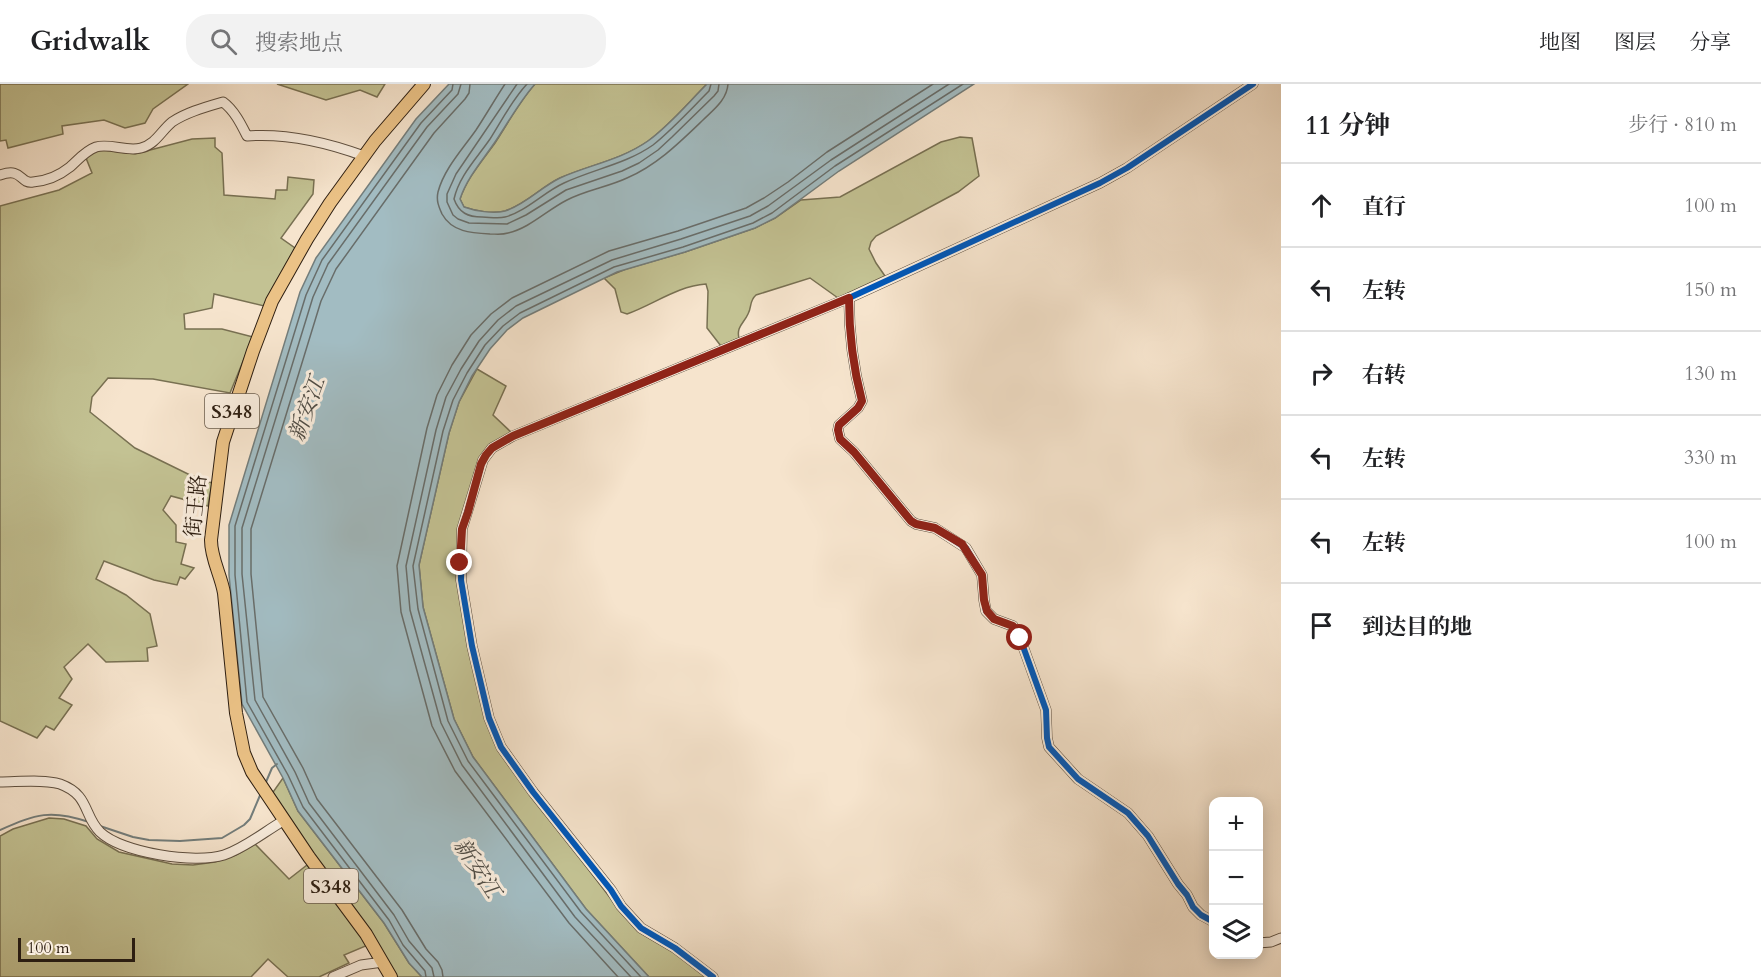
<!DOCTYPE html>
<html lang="zh">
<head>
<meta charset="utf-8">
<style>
  :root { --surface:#fff; --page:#f2f2f2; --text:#202124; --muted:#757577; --line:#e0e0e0 }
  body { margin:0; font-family:Cardo,"Noto Serif SC",serif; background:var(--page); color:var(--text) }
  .controls { position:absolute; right:18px; bottom:18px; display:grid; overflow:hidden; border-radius:12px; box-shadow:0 3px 15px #0003 }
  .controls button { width:54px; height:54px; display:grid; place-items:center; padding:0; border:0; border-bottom:2px solid var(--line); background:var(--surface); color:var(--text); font:30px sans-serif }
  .scale { position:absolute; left:18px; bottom:15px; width:117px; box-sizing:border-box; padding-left:6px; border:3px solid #2d1e11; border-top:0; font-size:16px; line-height:21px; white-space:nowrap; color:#2d1e11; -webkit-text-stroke:4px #f9edde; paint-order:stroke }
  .stop { position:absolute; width:18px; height:18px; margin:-14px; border:4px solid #8f2418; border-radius:50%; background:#fff }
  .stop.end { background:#8f2418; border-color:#fff; box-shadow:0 2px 6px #0008 }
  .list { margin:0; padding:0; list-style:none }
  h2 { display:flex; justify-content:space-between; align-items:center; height:78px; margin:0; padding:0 24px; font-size:26px }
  h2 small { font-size:20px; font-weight:400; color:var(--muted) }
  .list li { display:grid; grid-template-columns:39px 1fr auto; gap:18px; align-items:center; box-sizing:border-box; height:84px; padding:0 24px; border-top:2px solid var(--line) }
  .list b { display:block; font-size:22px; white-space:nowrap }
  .list em { font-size:20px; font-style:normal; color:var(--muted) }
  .icon { flex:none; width:33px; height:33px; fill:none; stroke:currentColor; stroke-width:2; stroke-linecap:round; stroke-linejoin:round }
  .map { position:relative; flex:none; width:1281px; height:893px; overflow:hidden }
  header { display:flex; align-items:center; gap:36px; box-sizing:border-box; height:84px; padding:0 30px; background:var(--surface); border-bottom:2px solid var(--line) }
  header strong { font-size:28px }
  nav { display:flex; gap:33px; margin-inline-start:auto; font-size:21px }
  .search { width:420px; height:54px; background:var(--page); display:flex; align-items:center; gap:15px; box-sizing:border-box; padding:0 21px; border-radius:24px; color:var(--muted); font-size:22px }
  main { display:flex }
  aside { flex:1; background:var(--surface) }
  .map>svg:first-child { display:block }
  .green { fill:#c3c293; stroke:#787052; stroke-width:1.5 }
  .water { fill:#a2bcc2; stroke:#737d7b; stroke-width:1.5 }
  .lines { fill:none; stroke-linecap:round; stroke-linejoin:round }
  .shore { stroke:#686d6a; stroke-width:1.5 }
  .stream { stroke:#737d7b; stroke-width:2 }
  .minor-casing { stroke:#5f5040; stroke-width:11 }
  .major-casing { stroke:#2d1e11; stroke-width:14 }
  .minor { stroke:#f9edde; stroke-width:9 }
  .major { stroke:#ebc286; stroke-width:12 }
  .cycleway-casing { stroke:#f9edde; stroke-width:10 }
  .cycleway { stroke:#0057b8; stroke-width:6 }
  .route { stroke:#8f2418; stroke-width:8 }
  .labels { text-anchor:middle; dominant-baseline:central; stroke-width:6; stroke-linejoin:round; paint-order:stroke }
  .shield { fill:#f9edde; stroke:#6a5c4e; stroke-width:1.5 }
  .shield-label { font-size:20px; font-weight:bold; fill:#2d1e11 }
  .street-label { font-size:21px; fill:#2d1e11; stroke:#f9edde }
  .water-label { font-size:22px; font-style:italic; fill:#504d46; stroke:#f9edde }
</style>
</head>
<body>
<header>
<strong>Gridwalk</strong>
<div class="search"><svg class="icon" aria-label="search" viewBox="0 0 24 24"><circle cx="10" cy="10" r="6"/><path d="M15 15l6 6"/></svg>搜索地点</div>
<nav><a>地图</a><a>图层</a><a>分享</a></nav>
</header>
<main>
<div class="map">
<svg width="1281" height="893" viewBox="0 0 1281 893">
  <rect width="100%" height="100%" fill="#f6e4cd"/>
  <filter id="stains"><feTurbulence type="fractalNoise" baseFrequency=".00333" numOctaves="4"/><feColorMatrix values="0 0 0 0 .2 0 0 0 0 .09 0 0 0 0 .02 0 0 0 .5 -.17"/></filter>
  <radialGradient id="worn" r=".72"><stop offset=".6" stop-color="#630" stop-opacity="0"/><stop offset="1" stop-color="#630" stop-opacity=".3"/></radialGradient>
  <g class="green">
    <path d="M0,0H188L153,25L145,39L125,44L104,36L62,42L63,50L8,64L6,56L0,57Z"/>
    <path d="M277,0H385L377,13L360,6L326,16Z"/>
    <path d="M535,0H707C688,19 670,41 648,57C621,76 589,81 560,94C541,103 525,121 505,127C493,130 475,127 464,123L460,115C467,94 482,77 495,59C508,39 519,18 535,0Z"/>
    <path d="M960,53L972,54L979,92L958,108L876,152L871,158L869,165L876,179L885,192L838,214L810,194L756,211C749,217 752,223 748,230C744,239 736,243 739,254L721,262L707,244L708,207L706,200C677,202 653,221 627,230L621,228L615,205L604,194L626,185L685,168L755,144L775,134L801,116L840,113L941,58Z"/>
    <path d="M215,54V63L222,69L224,111L275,115L276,106H287L288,93L314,96L313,110L281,154L295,164L264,222L214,210L212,224L184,230L185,245H222L253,253L230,309L153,295L108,294L92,313L90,328L135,364L190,391L212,399L208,422L171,412L163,426L176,441V458L186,460L181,480L194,484L185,495L180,493L177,501L154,496L104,477L96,495L126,511L150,530L157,562L147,564L148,577L106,578L88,560L64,583L72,595L59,614L72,621L54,646L46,642L37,654L0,637V122L59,106L92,89L86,74L97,65L135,70L192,55Z"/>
    <path d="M477,285L506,302L493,331L512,349L479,375L474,390L457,493L488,637L544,727L624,832L683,871L708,893H649L586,825L473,673L454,635L423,523L419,481L449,349L459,318Z"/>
    <path d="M283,694L298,727L384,839L409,879L422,893H396L271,711Z"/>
    <path d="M49,734L64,735L86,742L97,755L119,768L172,780L193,781L215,778L236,771L255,760L289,795L307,781L368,861L344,871L349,879L319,893H288L268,875L251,893H0V752L13,745Z"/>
  </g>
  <path class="water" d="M449,0H535C519,18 508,39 495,58C482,77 467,94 460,115L464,123C475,127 493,130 505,127C525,121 541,103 560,94C589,81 621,76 648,57C670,41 688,19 707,0H974L839,87L775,134L755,144L685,168L617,188L523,234L507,246L490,265L472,292L459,318L449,349L419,481L423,523L454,635L473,673L586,825L649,893H422L409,879L384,839L298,727L283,694L242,620L229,491V441L300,208L316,174L416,35Z"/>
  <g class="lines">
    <g class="shore">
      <path d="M505,0C495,15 486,31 476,46C462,66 444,85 438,108C436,117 439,123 442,130C452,148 471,149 490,150C496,150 502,151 508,149C530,144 547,126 567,116C586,106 608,103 627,94C657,81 679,59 703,36C713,26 727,16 728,0"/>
      <path d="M517,0L456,90L447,110V118L453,131L458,135L469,139L507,140L526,131L566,106L622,87L639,79L658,66L672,53L714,12L718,7L719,0"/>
      <path d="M527,0C512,16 502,36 490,55C477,74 459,92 454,115C459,129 468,133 482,133C489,133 498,135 505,133C525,128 544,108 564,99C594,85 626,80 653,61C673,45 691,25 709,7L711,0"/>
      <path d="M426,893L425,887L403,861L389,836L303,723L288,691L247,618L235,491V442L306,211L322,176L421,39L452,6L453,0"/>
      <path d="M434,893L432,884L409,857L394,831L309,719L295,688L255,616L242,490V444L313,213L328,180L427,43L458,10L461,0"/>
      <path d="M443,893L442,886L438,878L426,865L402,826L317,715L303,684L263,613L251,490V445L321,217L336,185L434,49L465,15L469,9L470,0"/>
      <path d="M618,893L569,839L455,687L432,642L401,528L397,482L427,344L437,311L452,281L471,251L491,230L512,214L609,167L678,147L746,124L764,114L788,98L827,68L933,0"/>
      <path d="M631,893L575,833L462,681L441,639L410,526L406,482L436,346L446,313L461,285L479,257L498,236L516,222L612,176L681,155L750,132L768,122L831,76L949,0"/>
      <path d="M641,893L581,828L468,677L448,637L418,525L413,482L443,347L453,316L467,289L485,261L503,242L520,229L614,183L683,163L753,139L772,129L835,82L963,0"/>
    </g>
    <g class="stream">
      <path d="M266,698L272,684L277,680"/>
      <path d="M100,742L133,753L149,756L180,757L222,754L244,741L250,735L261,709"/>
      <path d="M0,746C37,730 50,725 89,738"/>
    </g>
    <defs>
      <g id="minor">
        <path d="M0,91C23,83 19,100 33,98C46,97 60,91 70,83C78,76 85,67 96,63C110,59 127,68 141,64C156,60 161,47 172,38C187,28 206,23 223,18C234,26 241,40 247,52C287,49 326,58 364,72"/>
        <path d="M849,214C849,249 853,283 862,317L858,324L839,341L838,346L840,355L854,368L911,437L916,440L935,444L966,464L982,491L984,516L986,527L994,535L1013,542L1020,554L1046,626L1047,654L1049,663L1078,695L1128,729L1148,752L1178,800L1187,811L1193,823L1201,831L1214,838"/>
        <path d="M0,698C17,698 44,695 60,700C90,711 83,731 100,748C122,769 195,780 224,771C245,764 264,748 283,737"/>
        <path d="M1258,859L1271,858L1281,854"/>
        <path d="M333,893L361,881L383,878"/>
        <path d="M713,893L675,864L641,844L621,822L611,806L533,708L501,663L489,634L472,562L461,496L462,445L483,376L492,364L513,352L849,214L1100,99L1127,84L1253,0"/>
      </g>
      <path id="major" d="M391,893L366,850L309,773L252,688L244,669L236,629L224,509C221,491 211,475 211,456L223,358L253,267L272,217L307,155L330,119L375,57L424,0"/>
    </defs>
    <use href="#minor" class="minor-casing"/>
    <use href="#major" class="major-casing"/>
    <use href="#minor" class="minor"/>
    <use href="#major" class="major"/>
    <defs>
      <g id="cycleway">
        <path d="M849,214C849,249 853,283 862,317L858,324L839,341L838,346L840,355L854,368L911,437L916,440L935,444L966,464L982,491L984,516L986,527L994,535L1013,542L1020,554L1046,626L1047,654L1049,663L1078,695L1128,729L1148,752L1178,800L1187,811L1193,823L1201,831L1214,838"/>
        <path d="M713,893L675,864L641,844L621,822L611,806L533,708L501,663L489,634L472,562L461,496L462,445L483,376L492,364L513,352L849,214L1100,99L1127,84L1253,0"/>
      </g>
    </defs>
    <use href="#cycleway" class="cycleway-casing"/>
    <use href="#cycleway" class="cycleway"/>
  </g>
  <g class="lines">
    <path class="route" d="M460,479L462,445L468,428L481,380L486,371L492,364L513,352L849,214C849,249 853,283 862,317L858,324L839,341L838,346L840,355L854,368L911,437L916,440L935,444L962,460L982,491L984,516L987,527L994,535L1013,542L1020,554"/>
  </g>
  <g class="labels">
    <g class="shield">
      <rect x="205" y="310" width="54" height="34" rx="4.5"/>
      <rect x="304" y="785" width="54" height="34" rx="4.5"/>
    </g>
    <g class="shield-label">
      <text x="232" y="327">S348</text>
      <text x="331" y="802">S348</text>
    </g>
    <g class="street-label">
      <text transform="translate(196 422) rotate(-84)">街王路</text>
    </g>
    <g class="water-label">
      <text transform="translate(307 325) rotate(-70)">新安江</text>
      <text transform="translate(477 784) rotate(57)">新安江</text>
    </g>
  </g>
  <rect width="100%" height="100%" filter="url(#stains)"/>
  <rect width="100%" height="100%" fill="url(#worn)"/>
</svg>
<div class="controls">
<button>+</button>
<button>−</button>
<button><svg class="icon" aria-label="layers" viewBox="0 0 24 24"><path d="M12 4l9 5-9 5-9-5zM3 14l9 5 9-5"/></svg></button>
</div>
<div class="scale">100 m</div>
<div class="stop" style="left:1020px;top:554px"></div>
<div class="stop end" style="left:460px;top:479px"></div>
</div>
<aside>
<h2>11 分钟<small>步行 · 810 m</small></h2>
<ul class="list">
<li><svg class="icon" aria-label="ahead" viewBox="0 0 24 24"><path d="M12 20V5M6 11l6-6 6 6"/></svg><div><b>直行</b></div><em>100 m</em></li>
<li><svg class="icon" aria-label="left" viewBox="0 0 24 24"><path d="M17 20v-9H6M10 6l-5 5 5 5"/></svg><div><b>左转</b></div><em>150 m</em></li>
<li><svg class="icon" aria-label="right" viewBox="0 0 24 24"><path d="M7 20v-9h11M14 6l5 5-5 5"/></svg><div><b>右转</b></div><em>130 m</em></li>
<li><svg class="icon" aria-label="left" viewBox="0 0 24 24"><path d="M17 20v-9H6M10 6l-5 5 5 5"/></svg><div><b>左转</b></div><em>330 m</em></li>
<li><svg class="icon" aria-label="left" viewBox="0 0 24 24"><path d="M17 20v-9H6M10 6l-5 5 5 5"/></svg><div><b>左转</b></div><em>100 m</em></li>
<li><svg class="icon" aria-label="arrive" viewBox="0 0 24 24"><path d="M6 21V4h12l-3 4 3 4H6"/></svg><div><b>到达目的地</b></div></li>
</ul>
</aside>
</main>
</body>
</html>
